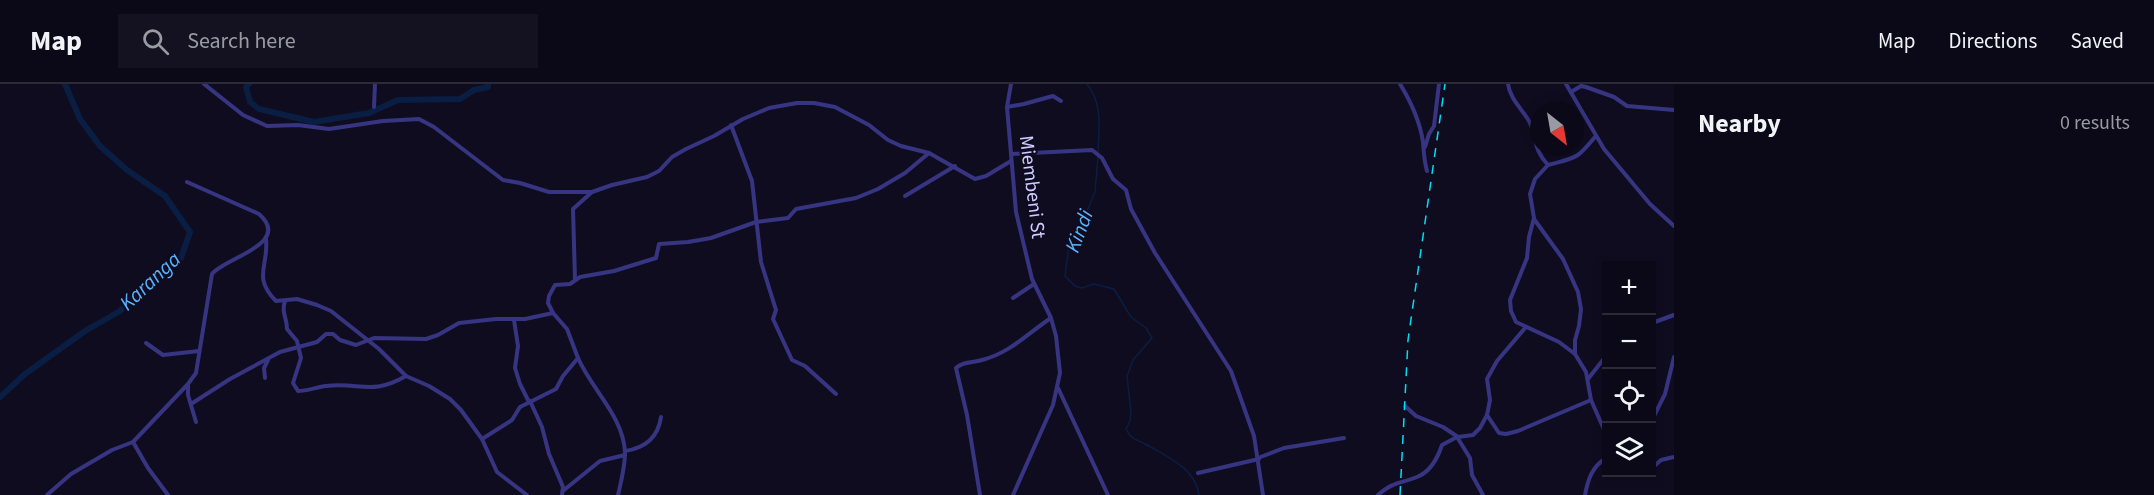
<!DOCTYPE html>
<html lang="en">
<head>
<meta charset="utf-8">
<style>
  :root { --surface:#0b0918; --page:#141221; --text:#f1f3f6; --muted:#9a9aa2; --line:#2b2a37 }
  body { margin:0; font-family:"Source Sans 3",sans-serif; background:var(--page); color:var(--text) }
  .controls { position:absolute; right:18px; bottom:18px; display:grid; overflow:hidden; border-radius:0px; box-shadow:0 3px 9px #0003 }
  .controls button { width:54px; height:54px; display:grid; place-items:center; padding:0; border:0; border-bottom:2px solid var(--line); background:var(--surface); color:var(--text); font:30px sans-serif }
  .compass { position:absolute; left:1530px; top:18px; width:54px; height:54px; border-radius:50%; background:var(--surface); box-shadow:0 3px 9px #0003; rotate:149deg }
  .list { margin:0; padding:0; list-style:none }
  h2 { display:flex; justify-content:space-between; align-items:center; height:78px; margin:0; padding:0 24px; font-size:26px }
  h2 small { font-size:20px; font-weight:400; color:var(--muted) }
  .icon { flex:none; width:33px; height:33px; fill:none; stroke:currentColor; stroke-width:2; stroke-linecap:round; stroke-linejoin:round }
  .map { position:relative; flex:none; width:1674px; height:411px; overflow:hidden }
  header { display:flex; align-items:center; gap:36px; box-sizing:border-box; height:84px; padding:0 30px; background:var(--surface); border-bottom:2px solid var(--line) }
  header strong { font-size:28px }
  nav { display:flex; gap:33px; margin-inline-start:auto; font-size:21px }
  .search { width:420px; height:54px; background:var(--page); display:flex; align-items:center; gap:15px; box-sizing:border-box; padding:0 21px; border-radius:0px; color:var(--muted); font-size:22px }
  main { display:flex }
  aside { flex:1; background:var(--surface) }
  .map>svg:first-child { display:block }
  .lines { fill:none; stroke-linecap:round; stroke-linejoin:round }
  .stream { stroke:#091e42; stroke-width:1.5 }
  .river { stroke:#091e42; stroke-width:6 }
  .minor { stroke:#373581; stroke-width:4 }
  .rail { stroke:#00dff6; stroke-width:1.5; stroke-dasharray:9 8; stroke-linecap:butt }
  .labels { text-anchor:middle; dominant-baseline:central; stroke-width:4.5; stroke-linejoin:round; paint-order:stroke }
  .street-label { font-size:20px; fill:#d1cbff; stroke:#0f0c20 }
  .water-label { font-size:21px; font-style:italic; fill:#59b3ff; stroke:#0f0c20 }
</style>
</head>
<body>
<header>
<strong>Map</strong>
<div class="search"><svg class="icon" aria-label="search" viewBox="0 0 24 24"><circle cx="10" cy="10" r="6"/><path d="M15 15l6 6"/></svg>Search here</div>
<nav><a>Map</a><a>Directions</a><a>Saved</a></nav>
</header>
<main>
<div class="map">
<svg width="1674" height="411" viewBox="0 0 1674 411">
  <rect width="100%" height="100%" fill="#0f0c20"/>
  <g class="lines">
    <g class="stream">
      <path d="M1087,0C1103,20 1099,44 1098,68"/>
      <path d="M1098,73L1095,108L1083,137L1069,162L1065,192L1075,202L1082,204L1094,200L1114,205L1131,233L1146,244L1152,254L1133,276L1127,292L1131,328L1130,337L1126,345C1132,357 1137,355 1147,361C1168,373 1196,385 1199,411"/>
    </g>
    <g class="river">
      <path d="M249,0L246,3L250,18L259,25L314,38L369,29L398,16L460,15L474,6L488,3V0"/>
      <path d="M0,313L25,290L85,247L120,227L142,204L181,174L190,148L165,112L127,86L100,62L80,35L65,0"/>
    </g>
    <g class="minor">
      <path d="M204,0L243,31L267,42L298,41L329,45L383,37L419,35L434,43L503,96L520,99L549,108H592L612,101L647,93L659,87L672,73L686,65L714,52L743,35L769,24L797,19H814L835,23L869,41L888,56L901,62L929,69L975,95L986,92L1011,77"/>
      <path d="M1011,0L1007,23L1016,128L1032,195L1051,234L1056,252L1060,289L1053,321L1013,411"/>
      <path d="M1400,0C1411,18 1420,38 1423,58C1424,69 1424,77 1427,87"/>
      <path d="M1508,0C1510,15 1522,25 1529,37C1538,54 1532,64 1548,81"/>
      <path d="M1566,0L1604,65L1650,120L1674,142"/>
      <path d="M1571,8L1581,2L1586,3L1614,13L1627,22L1674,26"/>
      <path d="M374,23L375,0"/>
      <path d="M1007,23L1024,20L1053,12L1061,17"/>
      <path d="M731,41L752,97L761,178L776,226L773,235L792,276L805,282L836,310"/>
      <path d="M1425,63L1429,50L1434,42L1439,0"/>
      <path d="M1011,70L1092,66L1102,74L1113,95L1126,106L1131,125L1155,169L1231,287L1254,352L1263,411"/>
      <path d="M905,112L955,82"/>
      <path d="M1534,135L1563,175L1578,208L1581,225L1579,242L1575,256V270L1586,288L1591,316L1606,350"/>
      <path d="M266,155C269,182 252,193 276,217L297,215L317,221L331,227L379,265L406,292L429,302L450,315L461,326L482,355L497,388L527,411"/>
      <path d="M575,196L573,125L592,108"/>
      <path d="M1013,214L1034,200"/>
      <path d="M285,217C281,229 287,233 287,245L297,257L301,274L293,299L298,307C307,307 317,303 326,302C361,298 371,312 406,292"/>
      <path d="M514,236L518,262L515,284L520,300L529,318"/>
      <path d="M1652,239L1674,231"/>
      <path d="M146,259L163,271L199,267"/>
      <path d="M1575,270L1559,258L1516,238L1511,227L1510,216L1527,174L1529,153L1534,134L1530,110L1535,95L1548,81C1577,73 1576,76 1595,53"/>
      <path d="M578,274C592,306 624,333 625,369C625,383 621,398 618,411"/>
      <path d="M265,294L264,284L268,276"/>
      <path d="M1588,295L1606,272"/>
      <path d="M188,301V311L196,338"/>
      <path d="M1058,304L1108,411"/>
      <path d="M530,317L542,343L549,370L563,403L562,411"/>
      <path d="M191,320L230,295L280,268L317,258L326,250H333L340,256L356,261L374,254L426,255L438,251L459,239L496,235H525L553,229"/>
      <path d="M1405,322L1416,332L1443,343L1458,353L1473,351L1480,344L1487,331L1490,316L1487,295L1497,277L1525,244"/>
      <path d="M1487,331L1499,349L1506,350L1518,347L1591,316"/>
      <path d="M1652,336L1665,310L1674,273"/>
      <path d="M1457,353L1470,374L1472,391L1483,411"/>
      <path d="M482,355L512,336L520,323L556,305L563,292L578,274L567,245L553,229L548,219L549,212L555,201L570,200L580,193L614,187L656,174L659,160L688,158L711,154L756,138L788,134L796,125L856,114L878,105L905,89L929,69"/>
      <path d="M133,358L148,384L168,411"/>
      <path d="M625,367C645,364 658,354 661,333"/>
      <path d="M1258,374L1284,364L1344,354"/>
      <path d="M1652,384L1661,376L1674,373"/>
      <path d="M1198,389L1259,375"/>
      <path d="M564,406L600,377L625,371"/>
      <path d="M47,411L71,390L112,366L133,358L188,300L196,289L212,190C224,174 293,160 259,130L187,98"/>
      <path d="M980,411L967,331L956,284C963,277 973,279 982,276C1010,269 1028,249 1051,234"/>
      <path d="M1378,411C1394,397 1400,400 1417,393C1430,388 1438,373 1442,361L1457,353"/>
      <path d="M1585,411C1588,395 1592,383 1606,374"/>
    </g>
    <path class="rail" d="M1400,411L1408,256L1445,0"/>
  </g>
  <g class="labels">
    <g class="street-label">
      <text transform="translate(1032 103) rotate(83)">Miembeni St</text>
    </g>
    <g class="water-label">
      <text transform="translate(1079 147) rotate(-69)">Kindi</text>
      <text transform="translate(150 197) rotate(-43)">Karanga</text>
    </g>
  </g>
</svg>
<div class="controls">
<button>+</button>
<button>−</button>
<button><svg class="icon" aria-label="locate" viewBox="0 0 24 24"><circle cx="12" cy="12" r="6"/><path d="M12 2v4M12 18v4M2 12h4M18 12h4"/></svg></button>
<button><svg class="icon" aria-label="layers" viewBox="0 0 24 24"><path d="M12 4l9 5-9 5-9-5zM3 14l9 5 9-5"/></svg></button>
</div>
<svg class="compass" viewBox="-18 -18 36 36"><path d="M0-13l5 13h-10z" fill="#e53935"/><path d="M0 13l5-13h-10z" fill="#9a9aa2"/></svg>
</div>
<aside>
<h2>Nearby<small>0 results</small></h2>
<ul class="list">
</ul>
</aside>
</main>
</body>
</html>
